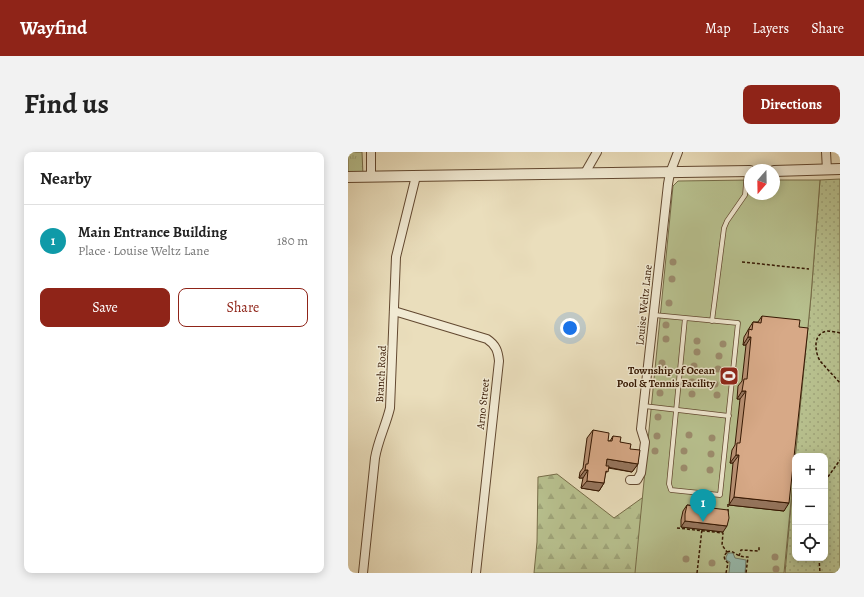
<!DOCTYPE html>
<html lang="en">
<head>
<meta charset="utf-8">
<style>
  :root { --surface:#fff; --page:#f2f2f2; --text:#222; --muted:#767676; --line:#e0e0e0; --accent:#8f2418 }
  body { margin:0; font-family:Alegreya,serif; background:var(--page); color:var(--text) }
  .controls { position:absolute; right:12px; bottom:12px; display:grid; overflow:hidden; border-radius:8px; box-shadow:0 2px 10px #0003 }
  .controls button { width:36px; height:36px; display:grid; place-items:center; padding:0; border:0; border-bottom:1px solid var(--line); background:var(--surface); color:var(--text); font:20px sans-serif }
  .compass { position:absolute; left:396px; top:12px; width:36px; height:36px; border-radius:50%; background:var(--surface); box-shadow:0 2px 10px #0003; rotate:200deg }
  .you { position:absolute; left:222px; top:176px; width:14px; height:14px; margin:-10px; border:3px solid #fff; border-radius:50%; background:#1a73e8; box-shadow:0 0 0 6px #1a73e833 }
  .badge { display:grid; place-items:center; width:26px; height:26px; border-radius:50%; background:var(--accent); color:#fff; font-size:13px; font-weight:700 }
  .pin { position:absolute; translate:-50% -33px; filter:drop-shadow(0 1px 2px #0008) }
  .pin::after { content:''; position:absolute; top:21px; width:14px; height:12px; background:inherit; clip-path:polygon(0 0,100% 0,50% 100%) }
  .list { margin:0; padding:0; list-style:none }
  h2 { display:flex; justify-content:space-between; align-items:center; height:52px; margin:0; padding:0 16px; font-size:17px }
  h2 small { font-size:13px; font-weight:400; color:var(--muted) }
  .list li { display:grid; grid-template-columns:26px 1fr auto; gap:12px; align-items:center; box-sizing:border-box; height:72px; padding:0 16px; border-top:1px solid var(--line) }
  .list b { display:block; font-size:15px; white-space:nowrap }
  .list p { margin:0; font-size:13px; white-space:nowrap; color:var(--muted) }
  .list em { font-size:13px; font-style:normal; color:var(--muted) }
  .actions { display:flex; gap:8px; padding:12px 16px }
  .actions a { flex:1; padding:9px 0; border:1px solid var(--accent); border-radius:8px; text-align:center; font-size:14px; color:var(--accent) }
  .actions .main { background:var(--accent); color:#fff }
  .icon { flex:none; width:22px; height:22px; fill:none; stroke:currentColor; stroke-width:2; stroke-linecap:round; stroke-linejoin:round }
  .map { position:relative; flex:none; width:492px; height:421px; overflow:hidden; border-radius:8px }
  header { display:flex; align-items:center; gap:24px; box-sizing:border-box; height:56px; padding:0 20px; background:var(--accent); color:#fff }
  header strong { font-size:19px }
  nav { display:flex; gap:22px; margin-inline-start:auto; font-size:14px }
  .intro { display:flex; align-items:center; justify-content:space-between; box-sizing:border-box; height:96px; padding:0 24px }
  h1 { margin:0; font-size:28px }
  .button { padding:10px 18px; border-radius:8px; background:var(--accent); color:#fff; font-size:14px; font-weight:700 }
  main { display:flex; gap:24px; padding:0 24px }
  aside { flex:1; background:var(--surface); border-radius:8px; box-shadow:0 2px 10px #0003 }
  .map>svg:first-child { display:block }
  .grass { fill:url(#grass-dots); stroke:#766c48 }
  .forest { fill:url(#forest-firs); stroke:#766c48 }
  .park { fill:url(#park-tufts); stroke:#766c48 }
  .garden { fill:#b8c18f; stroke:#766c48 }
  .water { fill:#98bcaf; stroke:#707a69 }
  .lines { fill:none; stroke-linecap:round; stroke-linejoin:round }
  .service-casing { stroke:#624830; stroke-width:5.5 }
  .minor-casing { stroke:#624830; stroke-width:10 }
  .tertiary-casing { stroke:#624830; stroke-width:12 }
  .path { stroke:#341601; stroke-width:1.5; stroke-dasharray:3 2; stroke-linecap:butt }
  .service { stroke:#f1ead3; stroke-width:4 }
  .minor { stroke:#f1ead3; stroke-width:8 }
  .tertiary { stroke:#f1ead3; stroke-width:10 }
  .tree { fill:#9c8c6d }
  .wall { fill:#b99174; stroke:#341601 }
  .shaded-wall { fill:#96765e; stroke:#341601 }
  .building { fill:#d7a987; stroke:#341601 }
  .labels { text-anchor:middle; dominant-baseline:central; stroke-width:3; stroke-linejoin:round; paint-order:stroke }
  .street-label { font-size:11px; fill:#341601; stroke:#f1ead3 }
  .poi-label { font-size:11px; font-weight:bold; fill:#341601; stroke:#f1ead3; text-anchor:end }
</style>
</head>
<body>
<header>
<strong>Wayfind</strong>
<nav><a>Map</a><a>Layers</a><a>Share</a></nav>
</header>
<div class="intro"><h1>Find us</h1><a class="button">Directions</a></div>
<main>
<aside>
<h2>Nearby<small></small></h2>
<ul class="list">
<li><span class="badge" style="background:#0f9aa8">1</span><div><b>Main Entrance Building</b><p>Place · Louise Weltz Lane</p></div><em>180 m</em></li>
</ul>
<div class="actions"><a class="main">Save</a><a>Share</a></div>
</aside>
<div class="map">
<svg width="492" height="421" viewBox="0 0 492 421">
  <defs>
    <pattern id="grass-dots" width="8" height="8" patternUnits="userSpaceOnUse"><rect width="8" height="8" fill="#b8c18f"/><path d="M2 2h.1M6 6h.1" fill="none" stroke="#9fa57a" stroke-width="1.8" stroke-linecap="round"/></pattern>
    <pattern id="forest-firs" width="22" height="20" patternUnits="userSpaceOnUse"><rect width="22" height="20" fill="#b8c18f"/><path d="M5 1l3.5 6h-7zM16 11l3.5 6h-7z" fill="#9fa57a"/></pattern>
    <pattern id="park-tufts" width="24" height="20" patternUnits="userSpaceOnUse"><rect width="24" height="20" fill="#b8c18f"/><path d="M3 7l-1-3M5 7V3M7 7l1-3M15 17l-1-3M17 17v-4M19 17l1-3" fill="none" stroke="#9fa57a"/></pattern>
  </defs>
  <rect width="100%" height="100%" fill="#eadebc"/>
  <filter id="stains"><feTurbulence type="fractalNoise" baseFrequency=".005" numOctaves="4"/><feColorMatrix values="0 0 0 0 .2 0 0 0 0 .09 0 0 0 0 .02 0 0 0 .5 -.17"/></filter>
  <radialGradient id="worn" r=".72"><stop offset=".6" stop-color="#630" stop-opacity="0"/><stop offset="1" stop-color="#630" stop-opacity=".3"/></radialGradient>
  <path class="grass" d="M492,27V421H437L447,308V406H477V304H447L463,144L472,28Z"/>
  <path class="forest" d="M209,322L266,366L294,346L298,345L318,421H186L189,390L190,325Z"/>
  <path class="park" d="M0,0H14L15,23H0Z"/>
  <path class="garden" d="M402,28V42H426V28H472L463,144L436,421H287L325,34L330,29Z"/>
  <path class="water" d="M380,401H385L387,406L398,408L397,421H381L382,410L378,408V405Z"/>
  <g class="lines">
    <defs>
      <g id="service">
        <path d="M306,163L390,171L372,343L323,338L321,332L337,166"/>
        <path d="M364,169L376,76L379,69L397,43L399,19"/>
        <path d="M296,254L381,264"/>
      </g>
      <g id="minor">
        <path d="M23,0V25"/>
        <path d="M478,0L479,18"/>
        <path d="M237,21L249,0"/>
        <path d="M46,159L139,187C148,193 150,199 151,209L128,421"/>
        <path d="M282,328H289L293,321L297,290L293,277L320,32L322,21L330,0"/>
        <path d="M15,421L27,306C30,288 38,273 42,256L48,105L68,24"/>
      </g>
      <g id="tertiary">
        <path d="M426,19L492,17"/>
        <path d="M0,25L402,19"/>
      </g>
    </defs>
    <use href="#service" class="service-casing"/>
    <use href="#minor" class="minor-casing"/>
    <use href="#tertiary" class="tertiary-casing"/>
    <g class="path">
      <path d="M394,110L461,117"/>
      <path d="M492,181C488,180 483,179 479,179C464,182 467,200 472,209L492,231"/>
      <path d="M477,329L492,308"/>
      <path d="M380,360V352"/>
      <path d="M329,376L375,381L374,393L379,400"/>
      <path d="M379,400C385,398 385,401 390,403C393,405 397,405 400,405L398,421"/>
      <path d="M391,404L393,398L411,399V395"/>
      <path d="M471,406L472,421"/>
      <path d="M349,421L354,377"/>
      <path d="M378,421L380,411L377,408L376,404L379,400"/>
    </g>
    <use href="#service" class="service"/>
    <use href="#minor" class="minor"/>
    <use href="#tertiary" class="tertiary"/>
  </g>
  <g class="tree">
    <circle cx="325" cy="110" r="3.5"/>
    <circle cx="324" cy="127" r="3.5"/>
    <circle cx="321" cy="151" r="3.5"/>
    <circle cx="318" cy="173" r="3.5"/>
    <circle cx="318" cy="187" r="3.5"/>
    <circle cx="349" cy="189" r="3.5"/>
    <circle cx="375" cy="192" r="3.5"/>
    <circle cx="349" cy="200" r="3.5"/>
    <circle cx="371" cy="204" r="3.5"/>
    <circle cx="314" cy="211" r="3.5"/>
    <circle cx="346" cy="214" r="3.5"/>
    <circle cx="370" cy="217" r="3.5"/>
    <circle cx="344" cy="230" r="3.5"/>
    <circle cx="367" cy="232" r="3.5"/>
    <circle cx="312" cy="241" r="3.5"/>
    <circle cx="344" cy="242" r="3.5"/>
    <circle cx="369" cy="243" r="3.5"/>
    <circle cx="310" cy="265" r="3.5"/>
    <circle cx="341" cy="283" r="3.5"/>
    <circle cx="309" cy="284" r="3.5"/>
    <circle cx="364" cy="286" r="3.5"/>
    <circle cx="307" cy="299" r="3.5"/>
    <circle cx="336" cy="299" r="3.5"/>
    <circle cx="363" cy="302" r="3.5"/>
    <circle cx="336" cy="316" r="3.5"/>
    <circle cx="362" cy="318" r="3.5"/>
    <circle cx="427" cy="405" r="3.5"/>
    <circle cx="338" cy="407" r="3.5"/>
    <circle cx="364" cy="411" r="3.5"/>
    <circle cx="428" cy="417" r="3.5"/>
  </g>
  <g class="wall">
    <path d="M414,164L436,359L381,353L385,311H382L384,298L387,293L392,247H389L390,234L394,229L398,193H395L396,185L399,180L400,178L405,170H410Z"/>
    <path d="M245,278L260,289H262L265,284L272,290L282,297L290,312L284,320L260,316L257,323L256,331L251,339L233,336L235,326H231L232,320L235,316L239,286Z"/>
    <path d="M356,352L364,356L375,380L333,375V368L335,359L339,353L354,355Z"/>
  </g>
  <g class="shaded-wall">
    <path d="M400,185H403L398,193H395Z"/>
    <path d="M394,239H398L392,247H389Z"/>
    <path d="M388,303H391L385,311H382Z"/>
    <path d="M259,307L290,312L284,320L254,314Z"/>
    <path d="M237,318H240L235,326H231Z"/>
    <path d="M239,329L256,331L251,339L233,336Z"/>
    <path d="M386,345L441,351L436,359L381,353Z"/>
    <path d="M337,369L379,374L375,380L333,375Z"/>
  </g>
  <g class="building">
    <path d="M414,164L452,168L451,175L460,176L441,351L386,345L391,303H388L389,291H392L398,239H394L396,227H399L403,185H400L401,177L404,178L405,170L413,171Z"/>
    <path d="M245,278L261,281L260,289H264L265,284L273,285L272,290L283,292L282,297L292,298L290,312L259,307L258,314H261L260,320L258,319L256,331L239,329L240,318H237L238,312H240Z"/>
    <path d="M360,351L364,352V356L380,358L381,366L379,374L337,369V362L339,353L356,355V352Z"/>
  </g>
  <defs>
    <symbol id="stadium-square" viewBox="-11 -11 22 22"><rect x="-9" y="-9" width="18" height="18" rx="4" fill="#8f2418" stroke="#f1ead3"/><path d="M0-5a6.5 5 0 1 0 0 10a6.5 5 0 1 0 0-10ZM-3.5-1.8h7v3.6h-7Z" fill="#fff"/></symbol>
  </defs>
  <g fill-rule="evenodd">
    <use href="#stadium-square" x="370" y="213" width="22" height="22"/>
  </g>
  <g class="labels">
    <g class="street-label">
      <text transform="translate(296 153) rotate(-84)">Louise Weltz Lane</text>
      <text transform="translate(33 222) rotate(-87)">Branch Road</text>
      <text transform="translate(135 252) rotate(-84)">Arno Street</text>
    </g>
    <g class="poi-label">
      <text x="367" y="218">Township of Ocean<tspan x="367" dy="13">Pool &amp; Tennis Facility</tspan></text>
    </g>
  </g>
  <rect width="100%" height="100%" filter="url(#stains)"/>
  <rect width="100%" height="100%" fill="url(#worn)"/>
</svg>
<div class="controls">
<button>+</button>
<button>−</button>
<button><svg class="icon" aria-label="locate" viewBox="0 0 24 24"><circle cx="12" cy="12" r="6"/><path d="M12 2v4M12 18v4M2 12h4M18 12h4"/></svg></button>
</div>
<svg class="compass" viewBox="-18 -18 36 36"><path d="M0-13l5 13h-10z" fill="#e53935"/><path d="M0 13l5-13h-10z" fill="#767676"/></svg>
<div class="you"></div>
<div class="pin badge" style="left:355px;top:370px;background:#0f9aa8">1</div>
</div>
</main>
</body>
</html>
